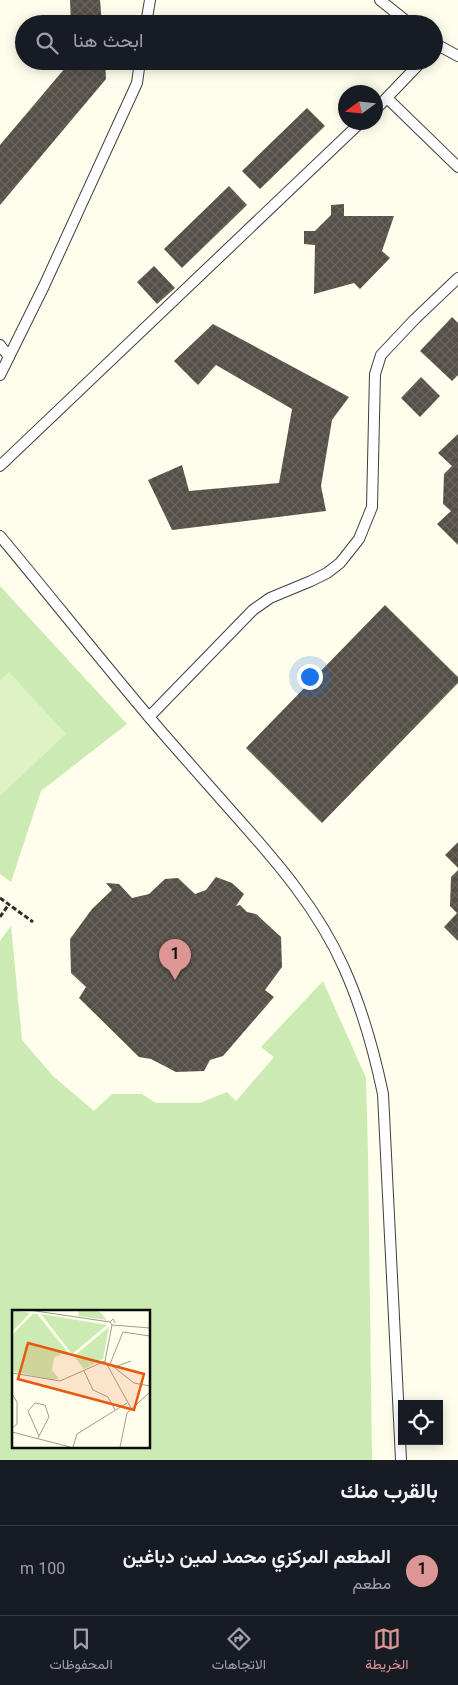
<!DOCTYPE html>
<html lang="ar">
<head>
<meta charset="utf-8">
<style>
  :root { --surface:#171b24; --page:#242831; --text:#f1f3f6; --muted:#9ea1a6; --line:#363941; --accent:#dc9794 }
  body { margin:0; font-family:Georgia,Vazirmatn,serif; background:var(--page); color:var(--text); direction:rtl }
  .controls { position:absolute; right:15px; bottom:15px; display:grid; overflow:hidden; border-radius:0px; box-shadow:0 2px 12px #0003 }
  .controls button { width:45px; height:45px; display:grid; place-items:center; padding:0; border:0; border-bottom:1px solid var(--line); background:var(--surface); color:var(--text); font:25px sans-serif }
  .compass { position:absolute; left:338px; top:85px; width:45px; height:45px; border-radius:50%; background:var(--surface); box-shadow:0 2px 12px #0003; rotate:255deg }
  .you { position:absolute; left:309px; top:676px; width:18px; height:18px; margin:-12px; border:4px solid #fff; border-radius:50%; background:#1a73e8; box-shadow:0 0 0 8px #1a73e833 }
  .badge { display:grid; place-items:center; width:32px; height:32px; border-radius:50%; background:var(--accent); color:#111; font-size:16px; font-weight:700 }
  .pin { position:absolute; translate:-50% -41px; filter:drop-shadow(0 1px 2px #0008) }
  .pin::after { content:''; position:absolute; top:26px; width:18px; height:15px; background:inherit; clip-path:polygon(0 0,100% 0,50% 100%) }
  .list { margin:0; padding:0; list-style:none }
  h2 { display:flex; justify-content:space-between; align-items:center; height:65px; margin:0; padding:0 20px; font-size:21px }
  h2 small { font-size:16px; font-weight:400; color:var(--muted) }
  .list li { display:grid; grid-template-columns:32px 1fr auto; gap:15px; align-items:center; box-sizing:border-box; height:90px; padding:0 20px; border-top:1px solid var(--line) }
  .list b { display:block; font-size:19px; white-space:nowrap }
  .list p { margin:0; font-size:16px; white-space:nowrap; color:var(--muted) }
  .list em { font-size:16px; font-style:normal; color:var(--muted) }
  .icon { flex:none; width:28px; height:28px; fill:none; stroke:currentColor; stroke-width:2; stroke-linecap:round; stroke-linejoin:round }
  .map { position:relative; flex:none; width:458px; height:1460px; overflow:hidden; direction:ltr }
  .search { position:absolute; background:var(--surface); box-shadow:0 2px 12px #0003; left:15px; right:15px; top:15px; height:55px; display:flex; align-items:center; gap:12px; box-sizing:border-box; padding:0 18px; border-radius:28px; color:var(--muted); font-size:19px }
  .sheet { height:155px; background:var(--surface) }
  nav { display:flex; justify-content:space-around; align-items:center; box-sizing:border-box; height:70px; border-top:1px solid var(--line); background:var(--surface); font-size:14px; color:var(--muted) }
  nav a { display:grid; justify-items:center; gap:2px }
  nav .on { color:var(--accent) }
  .map>svg:first-child { display:block }
  .grass { fill:#cbebb3; fill-rule:evenodd }
  .pitch { fill:#def2c6 }
  .building { fill:url(#building-cross-hatch) }
  .lines { fill:none; stroke-linecap:round; stroke-linejoin:round }
  .lane-casing { stroke:#3f3f3f; stroke-width:12 }
  .path { stroke:#2e2e2e; stroke-width:3; stroke-dasharray:5 2.5; stroke-linecap:butt }
  .lane { stroke:#fff; stroke-width:10 }
  .inset-road { fill:none; stroke:#9e9d92; stroke-width:1 }
  .view { fill:#e8590c; fill-opacity:0.15; stroke:#e8590c; stroke-width:2.5 }
  .inset-edge { fill:none; stroke:#0c0c0c; stroke-width:2.5 }
</style>
</head>
<body>
<div class="map">
<svg width="458" height="1460" viewBox="0 0 458 1460">
  <defs>
    <pattern id="building-cross-hatch" width="8" height="8" patternUnits="userSpaceOnUse" patternTransform="scale(1.25)"><rect width="8" height="8" fill="#564f48"/><path d="M0 0l8 8M0 8l8-8" fill="none" stroke="#69645e"/></pattern>
  </defs>
  <rect width="100%" height="100%" fill="#fffdec"/>
  <g class="grass">
    <path d="M0,586L127,724L41,791L11,882L0,874Z"/>
    <path d="M11,926L22,1040L53,1076L94,1111L112,1094H142L156,1103H200L227,1092L236,1101L274,1057L261,1047L323,981L366,1078L368,1155L372,1460H0V941ZM14,1311H149V1446H14Z"/>
  </g>
  <path class="pitch" d="M9,672L66,734L0,796V680Z"/>
  <g class="building">
    <path d="M70,0H100L102,24H71Z"/>
    <path d="M71,61H105L106,79L0,205V145Z"/>
    <path d="M307,108L325,126L260,189L242,171Z"/>
    <path d="M229,186L247,205L182,268L164,249Z"/>
    <path d="M344,204V216H394L382,251L390,258L360,289L354,283L314,294L315,245L304,244V231H315L331,215V205Z"/>
    <path d="M154,266L175,288L157,304L137,282Z"/>
    <path d="M452,317L458,323V375L452,381L420,351Z"/>
    <path d="M213,324L349,397L332,420L321,486L326,511L172,530L148,480L182,465L189,491L279,483L292,409L216,365L198,385L174,361Z"/>
    <path d="M421,377L440,396L420,417L401,398Z"/>
    <path d="M458,434V545L437,524L451,511L443,504L444,474L452,466L438,453Z"/>
    <path d="M385,605L458,677V683L322,823L246,748Z"/>
    <path d="M458,842V868L445,855Z"/>
    <path d="M458,870V941L444,927L457,913L450,906L451,877Z"/>
    <path d="M216,877L232,883L244,894L236,906L240,905L247,912L256,914L281,937L282,967L265,990L274,997L223,1056L210,1060L204,1071L176,1072L151,1059L139,1057L79,998L86,987L71,973L70,939L92,909L112,890L106,883L119,884L132,898L149,894L165,879L178,878L195,894L206,890Z"/>
  </g>
  <g class="lines">
    <defs>
      <g id="lane">
        <path d="M380,0L410,24"/>
        <path d="M146,24L150,0"/>
        <path d="M434,43L458,56"/>
        <path d="M387,98L458,167"/>
        <path d="M376,109L422,61"/>
        <path d="M0,345L9,357"/>
        <path d="M0,375L44,286L137,83L140,61"/>
        <path d="M0,466L361,122"/>
        <path d="M0,536C50,596 99,658 149,717C177,750 206,782 234,814C276,861 318,909 344,968C362,1008 374,1051 383,1094L401,1460"/>
        <path d="M149,717L253,610L270,598L311,581L327,573L340,563L359,539L372,507L375,374L381,355L415,319L458,278"/>
      </g>
    </defs>
    <use href="#lane" class="lane-casing"/>
    <g class="path">
      <path d="M0,898L33,922"/>
      <path d="M0,917L9,904"/>
    </g>
    <use href="#lane" class="lane"/>
  </g>
  <g transform="translate(12 1310)">
    <rect width="138" height="138" fill="#fffdec"/>
    <path d="M0,0L18,3L0,22ZM67,0H86L95,10L66,6ZM21,4H25L58,45L49,44L42,48L40,60L47,69L39,70L0,61V25ZM29,4L95,15L60,44ZM97,17L91,49L72,59L62,46Z" fill="#cbebb3"/>
    <path class="inset-road" d="M17,0L98,12M103,13L101,9L98,12L100,15L138,18M93,51L100,15M98,54L111,22L138,26M98,54L122,73L138,76M103,57L119,51M72,61L81,80L96,87L103,100M0,63L48,71L93,51L119,98M0,84L5,92V114L0,118M0,122L58,137M26,128L27,126L37,107L33,95L23,93L16,101L27,126M61,137L65,124L115,93M108,137L115,103L138,82"/>
    <path class="view" d="M16,33L132,64L122,100L6,69Z"/>
    <rect width="138" height="138" class="inset-edge"/>
  </g>
</svg>
<div class="controls">
<button><svg class="icon" aria-label="locate" viewBox="0 0 24 24"><circle cx="12" cy="12" r="6"/><path d="M12 2v4M12 18v4M2 12h4M18 12h4"/></svg></button>
</div>
<svg class="compass" viewBox="-18 -18 36 36"><path d="M0-13l5 13h-10z" fill="#e53935"/><path d="M0 13l5-13h-10z" fill="#9ea1a6"/></svg>
<div class="you"></div>
<div class="pin badge" style="left:175px;top:980px">1</div>
<div class="search"><svg class="icon" aria-label="search" viewBox="0 0 24 24"><circle cx="10" cy="10" r="6"/><path d="M15 15l6 6"/></svg>ابحث هنا</div>
</div>
<section class="sheet">
<h2>بالقرب منك<small></small></h2>
<ul class="list">
<li><span class="badge">1</span><div><b>المطعم المركزي محمد لمين دباغين</b><p>مطعم</p></div><em>100 m</em></li>
</ul>
</section>
<nav>
<a class="on"><svg class="icon" aria-label="map" viewBox="0 0 24 24"><path d="M3 6l6-2 6 2 6-2v14l-6 2-6-2-6 2zM9 4v14M15 6v14"/></svg>الخريطة</a>
<a><svg class="icon" aria-label="directions" viewBox="0 0 24 24"><path d="M12 3l9 9-9 9-9-9zM9 14v-3h6M13 9l2 2-2 2"/></svg>الاتجاهات</a>
<a><svg class="icon" aria-label="saved" viewBox="0 0 24 24"><path d="M7 4h10v16l-5-4-5 4z"/></svg>المحفوظات</a>
</nav>
</body>
</html>
